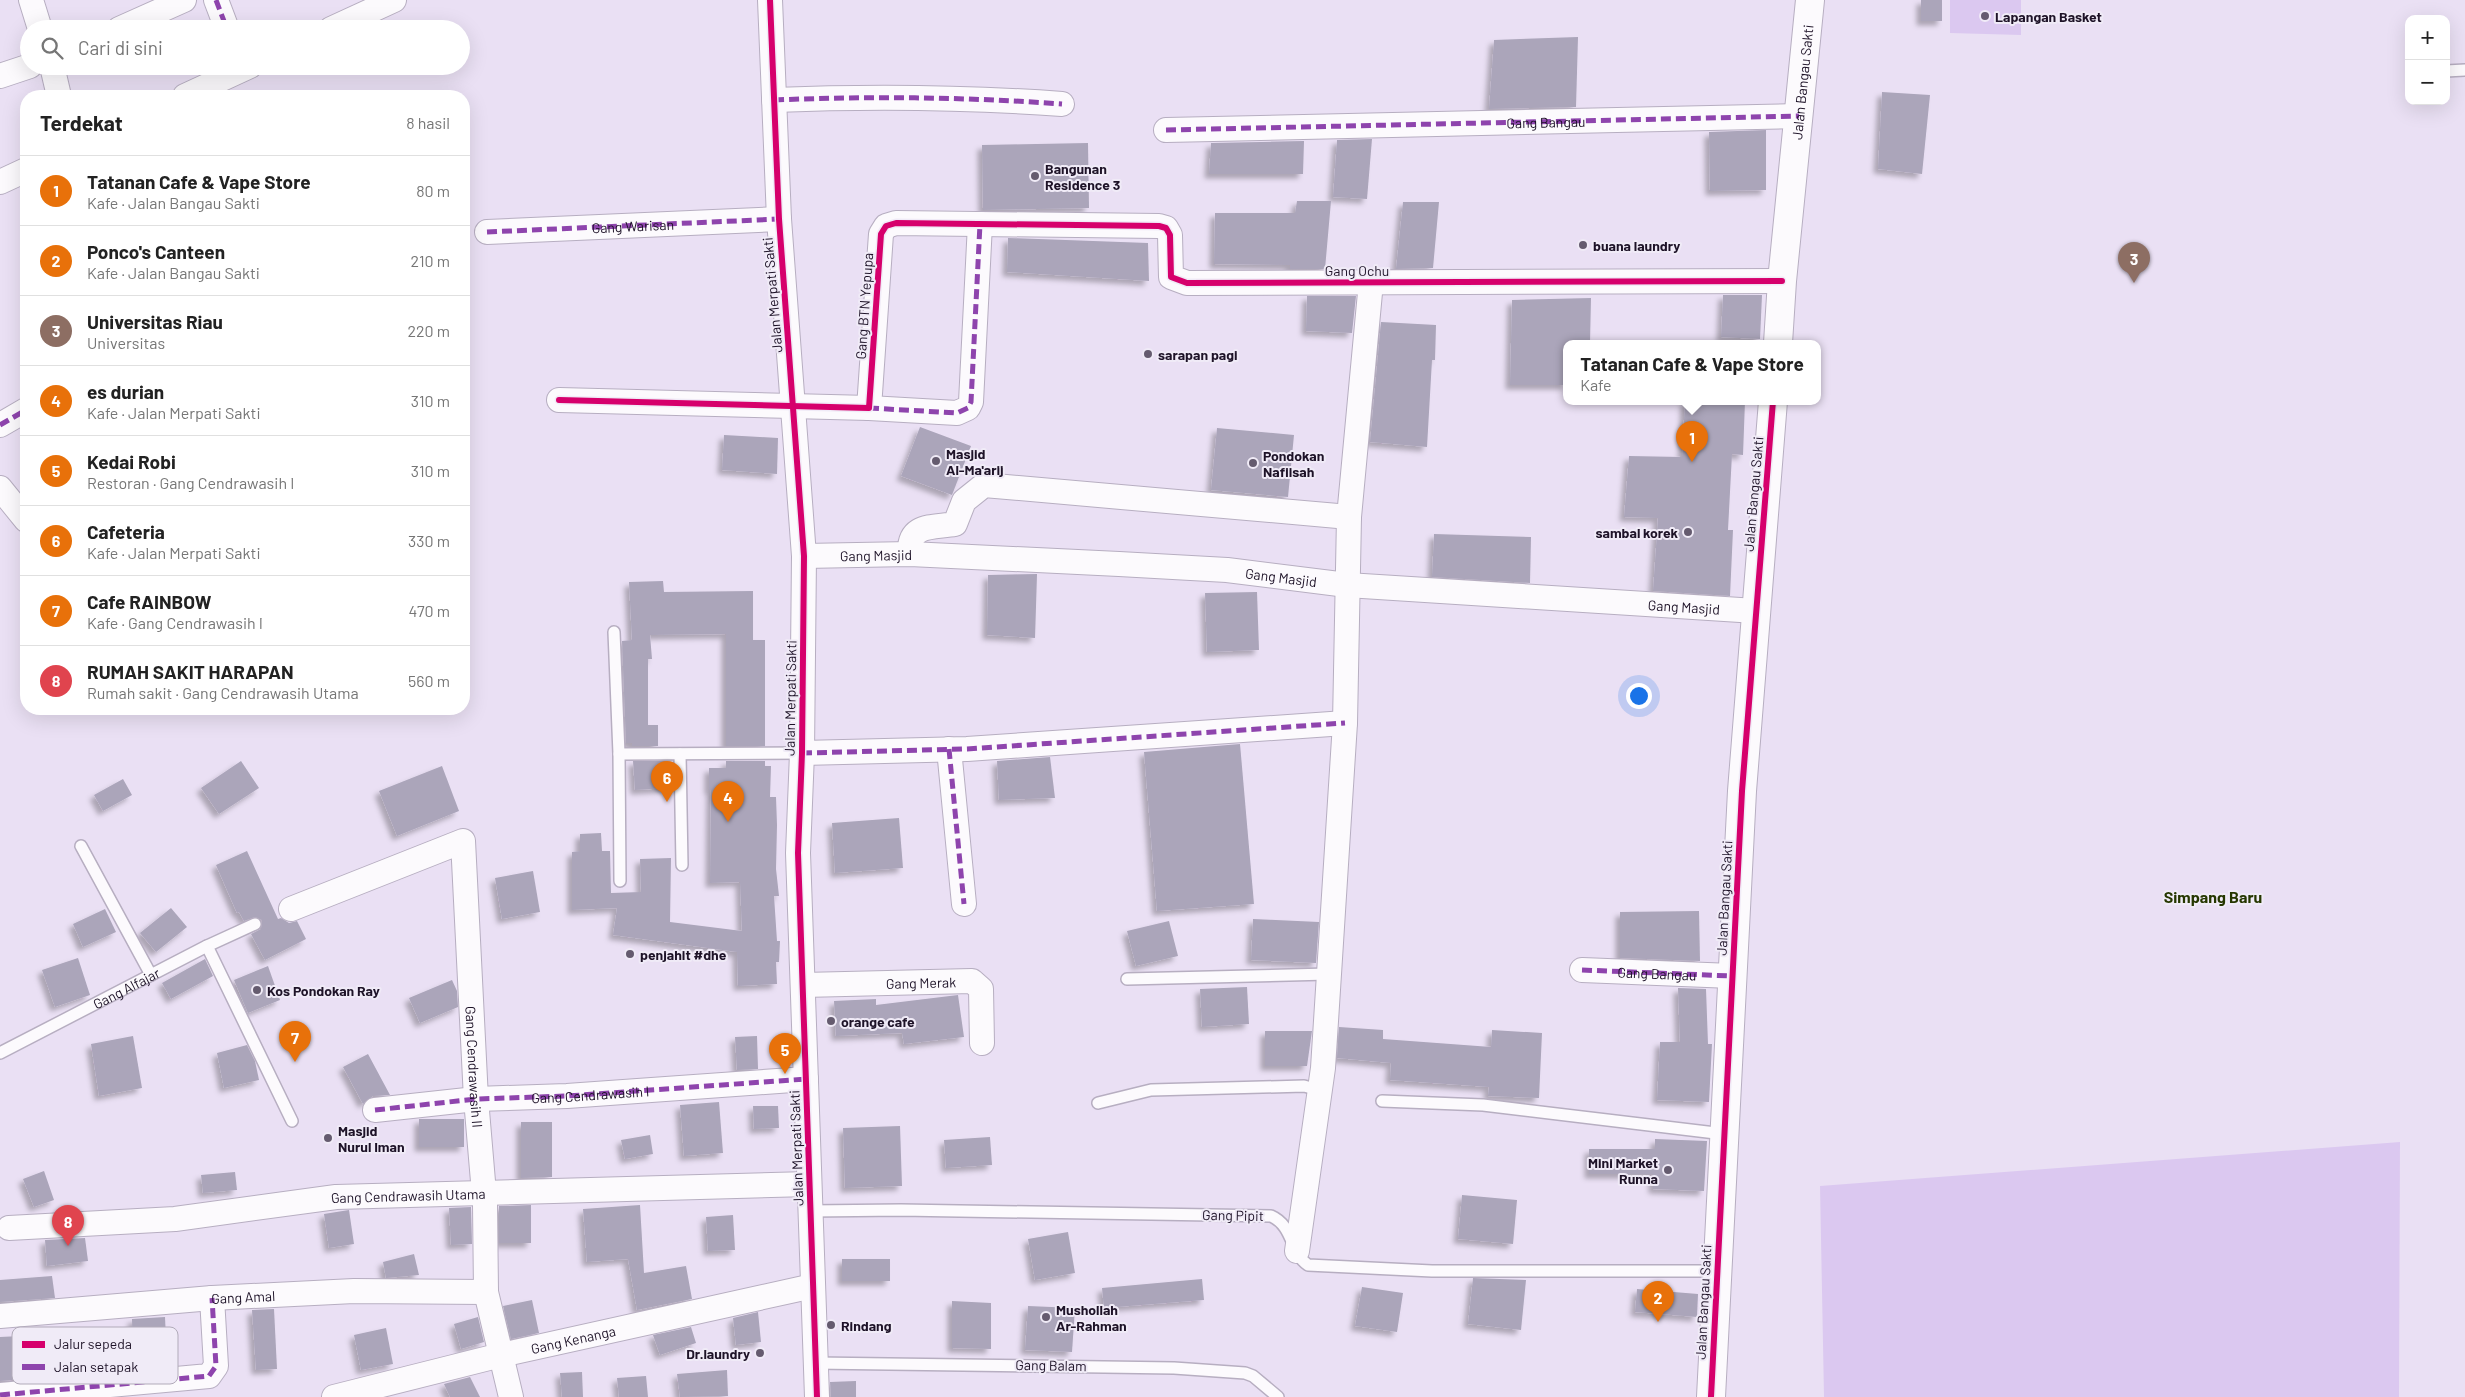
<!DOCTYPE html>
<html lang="id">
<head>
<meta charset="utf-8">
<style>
  :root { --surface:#fff; --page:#f2f2f2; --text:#222; --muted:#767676; --line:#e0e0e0; --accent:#655b6f }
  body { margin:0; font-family:Barlow,sans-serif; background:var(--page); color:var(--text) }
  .controls { position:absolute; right:15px; top:15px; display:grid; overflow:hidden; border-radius:10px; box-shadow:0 5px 20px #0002 }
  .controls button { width:45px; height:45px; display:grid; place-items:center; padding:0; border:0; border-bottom:1px solid var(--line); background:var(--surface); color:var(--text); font:25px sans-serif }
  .you { position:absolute; left:1638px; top:695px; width:18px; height:18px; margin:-12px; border:4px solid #fff; border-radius:50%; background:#1a73e8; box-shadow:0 0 0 8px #1a73e833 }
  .badge { display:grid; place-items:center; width:32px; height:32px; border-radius:50%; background:var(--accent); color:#fff; font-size:16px; font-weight:700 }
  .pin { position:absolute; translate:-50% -41px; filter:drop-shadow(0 1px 2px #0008) }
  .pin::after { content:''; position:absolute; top:26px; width:18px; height:15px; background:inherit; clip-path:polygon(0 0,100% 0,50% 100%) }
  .popup { position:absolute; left:1563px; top:340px; width:258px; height:65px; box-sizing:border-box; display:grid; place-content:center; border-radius:10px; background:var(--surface); filter:drop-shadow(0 1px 4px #0005); font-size:16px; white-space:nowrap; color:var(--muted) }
  .popup b { font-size:19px; color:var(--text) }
  .popup::after { content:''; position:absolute; left:50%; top:100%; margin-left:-10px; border:10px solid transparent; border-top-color:var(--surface) }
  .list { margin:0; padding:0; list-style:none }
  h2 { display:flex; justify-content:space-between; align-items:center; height:65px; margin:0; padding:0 20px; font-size:21px }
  h2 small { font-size:16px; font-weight:400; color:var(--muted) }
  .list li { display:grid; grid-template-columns:32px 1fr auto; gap:15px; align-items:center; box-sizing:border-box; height:70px; padding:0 20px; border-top:1px solid var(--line) }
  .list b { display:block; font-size:19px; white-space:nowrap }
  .list p { margin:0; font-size:16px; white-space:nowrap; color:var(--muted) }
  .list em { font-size:16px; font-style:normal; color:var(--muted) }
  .icon { flex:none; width:28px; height:28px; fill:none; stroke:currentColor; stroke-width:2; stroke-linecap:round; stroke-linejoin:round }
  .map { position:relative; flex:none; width:2465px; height:1397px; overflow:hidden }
  .search { position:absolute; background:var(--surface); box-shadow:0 5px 20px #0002; left:20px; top:20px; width:450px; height:55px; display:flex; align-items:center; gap:12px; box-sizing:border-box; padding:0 18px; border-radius:28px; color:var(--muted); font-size:19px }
  .panel { position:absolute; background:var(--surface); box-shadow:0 5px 20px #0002; left:20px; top:90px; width:450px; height:625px; border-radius:20px }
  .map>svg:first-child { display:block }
  .green { fill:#dbc8f0 }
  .building { fill:#aba5ba; filter:url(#shadow) }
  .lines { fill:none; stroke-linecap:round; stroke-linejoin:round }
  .service-casing { stroke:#b7aec1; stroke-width:14 }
  .minor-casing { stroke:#b7aec1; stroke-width:26 }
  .tertiary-casing { stroke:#b7aec1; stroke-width:30 }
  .service { stroke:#fcfafd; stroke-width:11 }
  .minor { stroke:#fcfafd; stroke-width:24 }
  .tertiary { stroke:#fcfafd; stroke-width:28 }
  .quiet { stroke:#8e44ad; stroke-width:5; stroke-dasharray:10 5; stroke-linecap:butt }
  .cycleway-casing { stroke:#f0ebf7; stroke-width:9 }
  .cycleway { stroke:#d6006c; stroke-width:6 }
  .poi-dot { fill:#655b6f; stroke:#f0ebf7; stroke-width:2 }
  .labels { text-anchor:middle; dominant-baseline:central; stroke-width:4; stroke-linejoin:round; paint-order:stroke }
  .poi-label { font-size:14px; font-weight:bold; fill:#1e1328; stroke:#f0ebf7; text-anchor:start }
  .street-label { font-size:14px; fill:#1e1328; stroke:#f0ebf7 }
  .quarter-label { font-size:16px; font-weight:bold; fill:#263700; stroke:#f0ebf7 }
  .key { fill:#f0ebf7; stroke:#b1aab9; stroke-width:1 }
  .key-label { font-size:14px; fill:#1e1328 }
</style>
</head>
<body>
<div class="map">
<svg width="2465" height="1397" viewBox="0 0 2465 1397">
  <defs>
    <filter id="shadow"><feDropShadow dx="-4.5" dy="4.5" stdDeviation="2.5" flood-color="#0004"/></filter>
  </defs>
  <rect width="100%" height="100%" fill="#eae0f4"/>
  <g class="green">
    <path d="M1950,0H2021V35L1950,33Z"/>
    <path d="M2400,1142L2399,1397H1824L1820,1186Z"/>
  </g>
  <g class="building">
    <rect x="1921" y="0" width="21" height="21"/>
    <path d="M1578,37L1576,107L1489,109L1494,40Z"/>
    <path d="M1882,92L1930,95L1922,174L1878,169Z"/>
    <path d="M1766,130V190L1710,191L1709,132Z"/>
    <path d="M1372,139L1367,199L1333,197L1337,140Z"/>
    <path d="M1304,141L1303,174H1209L1211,143Z"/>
    <path d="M1088,143L1089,208L983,210L982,145Z"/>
    <path d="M1297,201H1331L1325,269H1290V265L1214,264L1215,213H1295Z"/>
    <path d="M1403,202H1439L1433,268L1396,269Z"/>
    <path d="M1008,238L1148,243L1149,281L1007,272Z"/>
    <path d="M1723,295H1762L1760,339L1721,337Z"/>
    <path d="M1307,296H1356L1352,333L1306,331Z"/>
    <path d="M1591,298L1590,343H1567V385H1510L1512,300Z"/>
    <path d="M1381,322L1436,325L1435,360H1432L1427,447L1370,442Z"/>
    <path d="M1685,401H1745L1743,455L1732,454L1728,530H1733L1730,596L1653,591L1658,518L1624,517L1629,456L1682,457Z"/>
    <path d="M920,427L971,446L952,495L901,476Z"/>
    <path d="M1217,428L1294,435L1288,497L1211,490Z"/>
    <path d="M724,435L778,438L777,474L722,470Z"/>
    <path d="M1434,534L1531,537L1530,583L1432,577Z"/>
    <path d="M1037,574L1035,638L987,635L988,575Z"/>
    <path d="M663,581L664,592L753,591V640H765V746H726V634L650,635L652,659H648V725H658V746H632V743H626L622,641L632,640L629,582Z"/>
    <path d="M1257,592L1259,650L1207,652L1205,593Z"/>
    <path d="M1240,744L1254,904L1157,911L1144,752Z"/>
    <path d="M1050,757L1055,798L999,800L997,761Z"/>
    <path d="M241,761L259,788L219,814L201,788Z"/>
    <path d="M633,761H666L668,788L635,790Z"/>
    <path d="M726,761H765V766H771L770,797H776L777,825L776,869L779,896H774L777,941H780L779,962H776L777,984L738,986L737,952L613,935L617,908L572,910V852L580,851V834L601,833L602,851H610L611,893L641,892L640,859L671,858L670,922L742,931L740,882L710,883L711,790H709V768H726Z"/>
    <path d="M442,766L459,811L397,836L379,791Z"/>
    <path d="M123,779L132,795L103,811L94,795Z"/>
    <path d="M899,818L903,868L835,873L832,823Z"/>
    <path d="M247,851L278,919L281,918L289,923L297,921L306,939L265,960L251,934L261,929L262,920L255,917L244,921L239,912L237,913L216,865Z"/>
    <path d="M533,871L540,912L502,919L495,878Z"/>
    <path d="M171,908L187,927L156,952L140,933Z"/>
    <path d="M105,909L116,932L83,947L73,924Z"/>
    <path d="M1699,911L1700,961L1620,958V912Z"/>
    <path d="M1253,919L1319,922L1316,963L1251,960Z"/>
    <path d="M1169,921L1178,956L1136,966L1127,931Z"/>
    <path d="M78,958L90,995L55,1007L42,970Z"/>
    <path d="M205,959L213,976L171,999L162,983Z"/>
    <path d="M268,966L280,1000L248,1013L234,980Z"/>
    <path d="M452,980L457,991L458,1007L420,1023L409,998Z"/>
    <path d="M1247,987L1249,1024L1202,1027L1200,989Z"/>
    <path d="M1678,988L1706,989L1708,1044H1712L1709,1102L1657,1100L1660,1042H1680Z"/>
    <path d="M958,995L964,1037L904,1044L902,1033L836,1036L834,1001L876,999V1005Z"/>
    <path d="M1339,1027L1383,1030V1039L1491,1047L1492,1030L1542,1033L1539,1098L1488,1096L1489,1087L1390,1080L1391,1063L1337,1058Z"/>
    <path d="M1265,1031H1312L1307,1066H1265Z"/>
    <path d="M133,1036L142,1088L99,1096L91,1044Z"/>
    <path d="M757,1036L758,1069L737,1070L735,1037Z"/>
    <path d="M247,1045L255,1061L259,1080L224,1088L217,1053Z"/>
    <path d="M368,1054L390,1095L373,1096L363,1104L343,1067Z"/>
    <path d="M719,1102L723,1153L684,1156L680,1105Z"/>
    <path d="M753,1106H778L779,1128L754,1129Z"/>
    <rect x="419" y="1119" width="45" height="28"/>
    <path d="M521,1122H552V1177L521,1178Z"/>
    <path d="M900,1126L902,1186L845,1188L843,1128Z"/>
    <path d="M650,1135L653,1154L625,1159L621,1140Z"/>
    <path d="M990,1137L992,1165L946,1168L944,1140Z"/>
    <path d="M1655,1139L1707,1141L1704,1191L1653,1189V1174H1589V1149H1655Z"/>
    <path d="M44,1171L54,1200L34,1207L23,1179Z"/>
    <path d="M235,1172L237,1190L203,1193L201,1175Z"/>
    <path d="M1462,1195L1517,1200L1513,1244L1458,1239Z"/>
    <path d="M531,1205V1243H499V1206Z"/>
    <path d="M640,1205L644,1273L686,1266L692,1299L637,1310L628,1259L587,1262L583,1209Z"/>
    <path d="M471,1207L472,1244L451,1245L449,1208Z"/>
    <path d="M349,1210L354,1244L329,1248L324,1214Z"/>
    <path d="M733,1215L735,1250L708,1251L706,1217Z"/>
    <path d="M1068,1232L1075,1273L1035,1280L1028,1239Z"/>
    <path d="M85,1238L88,1261L47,1266L45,1240Z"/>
    <path d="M414,1254L419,1275L386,1278L383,1262Z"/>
    <rect x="842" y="1259" width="48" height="22"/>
    <path d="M52,1276L55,1298L0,1302V1280Z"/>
    <path d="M1473,1278L1526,1280L1521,1330L1468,1324Z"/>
    <path d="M1202,1279L1204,1300L1104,1308L1102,1288Z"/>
    <path d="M1362,1287L1403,1293L1397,1332L1355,1326Z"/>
    <path d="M1637,1289L1698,1294L1697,1317L1635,1312Z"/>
    <path d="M532,1300L539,1333L511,1339L503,1306Z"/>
    <path d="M952,1301L991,1303V1349L952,1348Z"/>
    <path d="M1028,1306L1075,1308L1072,1352L1025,1350Z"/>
    <path d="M274,1309L277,1369L256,1370L252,1310Z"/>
    <path d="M758,1312L761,1342L736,1345L733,1318Z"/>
    <path d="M165,1317L167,1360L133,1361L132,1319Z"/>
    <path d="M478,1317L484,1342L461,1349L454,1324Z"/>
    <path d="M691,1327L696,1343L660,1355L653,1335Z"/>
    <path d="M386,1328L393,1364L361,1370L354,1335Z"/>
    <path d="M21,1336L23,1379L0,1381V1337Z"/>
    <path d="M727,1370L728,1396L680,1397L677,1374Z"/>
    <path d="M582,1372L583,1397H562L560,1373Z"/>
    <path d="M646,1376L648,1397H619L617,1378Z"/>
    <path d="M470,1377L480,1397H450L444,1384Z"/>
    <path d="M856,1381V1397H831L830,1382Z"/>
  </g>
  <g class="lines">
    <defs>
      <g id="service">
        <path d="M2446,71L2465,70"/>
        <path d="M614,632L619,754L802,753"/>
        <path d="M619,754L620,881"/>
        <path d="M680,754L682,865"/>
        <path d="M81,846L151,975"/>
        <path d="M207,946L292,1121"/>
        <path d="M1127,979L1328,974"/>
        <path id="s1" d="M0,1053L207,946L255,924"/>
        <path d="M1382,1101L1483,1105L1724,1134"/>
        <path d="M1098,1103L1151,1090L1304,1086L1319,1090"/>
        <path d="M810,1211L901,1210L1271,1216C1294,1226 1290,1253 1308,1265L1432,1271H1717"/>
        <path d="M815,1363L1174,1368L1245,1373L1253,1376L1278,1397"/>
      </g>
      <g id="minor">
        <path d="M31,0L40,29"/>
        <path d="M216,0L227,29"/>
        <path d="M770,0L779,219L804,556L802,753L798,853L817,1397"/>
        <path d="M119,29L184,0"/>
        <path d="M331,29L394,0"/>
        <path d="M52,66L59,96"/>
        <path d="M0,76L30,66"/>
        <path d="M185,96L250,66"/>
        <path d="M774,100C871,96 965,97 1062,104"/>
        <path d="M1166,130L1799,116"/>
        <path d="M0,182L26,170"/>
        <path id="s2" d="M487,232L779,219"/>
        <path d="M559,400L869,408L881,234L886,226L896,223L1159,226L1166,228L1170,235L1171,277L1187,283L1782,281"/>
        <path d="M869,408L957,413L968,408L971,402L980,224"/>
        <path d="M0,425L26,410"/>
        <path d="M0,488L26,520"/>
        <path d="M910,554C908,523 932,528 955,524L964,501L984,485L1349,517"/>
        <path id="s3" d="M804,556L910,554L1119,564L1227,570L1347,585L1756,611"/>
        <path d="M949,749L964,904"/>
        <path d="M802,753L967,749L1345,723"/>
        <path id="s4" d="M291,909L463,841L476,1099L485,1205L486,1292L511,1397"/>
        <path d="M1582,970L1732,976"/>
        <path id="s5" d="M803,985L972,981L981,989L982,1043"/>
        <path d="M375,1110L476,1099L567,1096L806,1079"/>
        <path id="s6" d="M9,1228L175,1219L336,1197L809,1184"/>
        <path d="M1297,1251L1323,1068L1345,723L1349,517L1371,282"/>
        <path id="s7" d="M0,1316L212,1298L354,1291L486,1292"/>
        <path d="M0,1395L209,1376L216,1366L212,1298"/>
        <path id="s8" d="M334,1397L501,1355L813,1286"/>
      </g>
      <g id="tertiary">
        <path id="s9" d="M1778,343L1782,281L1810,0"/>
        <path d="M1711,1397L1742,791L1773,401"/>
      </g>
    </defs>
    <use href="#service" class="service-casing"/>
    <use href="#minor" class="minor-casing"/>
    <use href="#tertiary" class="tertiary-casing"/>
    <use href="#service" class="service"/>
    <use href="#minor" class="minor"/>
    <use href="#tertiary" class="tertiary"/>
    <g class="quiet">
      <path d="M216,0L227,29"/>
      <path d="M241,66L242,70"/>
      <path d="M774,100C871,96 965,97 1062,104"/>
      <path id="s10" d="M1166,130L1799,116"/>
      <path d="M487,232L779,219"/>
      <path d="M869,408L957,413L968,408L971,402L980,224"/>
      <path d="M0,425L26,410"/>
      <path d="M949,749L964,904"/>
      <path d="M802,753L967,749L1345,723"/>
      <path id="s11" d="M1582,970L1732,976"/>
      <path id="s12" d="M375,1110L476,1099L567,1096L806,1079"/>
      <path d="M0,1395L209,1376L216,1366L212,1298"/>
    </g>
    <defs>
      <g id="cycleway">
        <path d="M770,0L779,219L804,556L802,753L798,853L817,1397"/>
        <path d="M559,400L869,408L881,234L886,226L896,223L1159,226L1166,228L1170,235L1171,277L1187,283L1782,281"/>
        <path d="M1711,1397L1742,791L1773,401"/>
      </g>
    </defs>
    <use href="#cycleway" class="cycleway-casing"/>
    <use href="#cycleway" class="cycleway"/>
  </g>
  <g class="poi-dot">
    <circle cx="1985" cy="16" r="5"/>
    <circle cx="1035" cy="176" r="5"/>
    <circle cx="1583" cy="245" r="5"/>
    <circle cx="1148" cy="354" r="5"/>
    <circle cx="936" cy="461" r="5"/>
    <circle cx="1253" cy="463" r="5"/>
    <circle cx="1688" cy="532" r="5"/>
    <circle cx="630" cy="954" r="5"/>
    <circle cx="257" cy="990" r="5"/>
    <circle cx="831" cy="1021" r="5"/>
    <circle cx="328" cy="1138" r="5"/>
    <circle cx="1668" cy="1170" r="5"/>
    <circle cx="1046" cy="1317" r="5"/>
    <circle cx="831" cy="1325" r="5"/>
    <circle cx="760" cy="1353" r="5"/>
  </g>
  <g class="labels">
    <g class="poi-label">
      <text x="1995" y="16">Lapangan Basket</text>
      <text x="1045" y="168">Bangunan<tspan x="1045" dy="16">Residence 3</tspan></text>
      <text x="1593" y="245">buana laundry</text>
      <text x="1158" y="354">sarapan pagi</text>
      <text x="946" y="453">Masjid<tspan x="946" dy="16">Al-Ma'arij</tspan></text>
      <text x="1263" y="455">Pondokan<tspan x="1263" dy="16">Nafiisah</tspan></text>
      <text x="1678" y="532" text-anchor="end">sambal korek</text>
      <text x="640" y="954">penjahit #dhe</text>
      <text x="267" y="990">Kos Pondokan Ray</text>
      <text x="841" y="1021">orange cafe</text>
      <text x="338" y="1130">Masjid<tspan x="338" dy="16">Nurul Iman</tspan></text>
      <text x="1658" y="1162" text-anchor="end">Mini Market<tspan x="1658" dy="16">Runna</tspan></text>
      <text x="1056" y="1309">Mushollah<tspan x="1056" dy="16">Ar-Rahman</tspan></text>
      <text x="841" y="1325">Rindang</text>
      <text x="750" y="1353" text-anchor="end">Dr.laundry</text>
    </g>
    <g class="street-label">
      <text stroke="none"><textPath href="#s9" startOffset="262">Jalan Bangau Sakti</textPath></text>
      <text stroke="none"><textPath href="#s10" startOffset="380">Gang Bangau</textPath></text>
      <text stroke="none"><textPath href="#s2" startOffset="146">Gang Warisan</textPath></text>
      <text x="1357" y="270">Gang Ochu</text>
      <text transform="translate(772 295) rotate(-95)">Jalan Merpati Sakti</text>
      <text transform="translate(864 306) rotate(-86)">Gang BTN Yepupa</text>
      <text transform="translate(1753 494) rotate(-85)">Jalan Bangau Sakti</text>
      <text stroke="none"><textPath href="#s3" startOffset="72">Gang Masjid</textPath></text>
      <text stroke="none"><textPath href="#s3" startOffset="478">Gang Masjid</textPath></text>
      <text stroke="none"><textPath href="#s3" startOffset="882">Gang Masjid</textPath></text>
      <text transform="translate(790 698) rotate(-89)">Jalan Merpati Sakti</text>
      <text transform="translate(1724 898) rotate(-87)">Jalan Bangau Sakti</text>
      <text stroke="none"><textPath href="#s11" startOffset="75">Gang Bangau</textPath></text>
      <text stroke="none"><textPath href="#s5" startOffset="118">Gang Merak</textPath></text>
      <text stroke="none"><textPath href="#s1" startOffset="142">Gang Alfajar</textPath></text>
      <text stroke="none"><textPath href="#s4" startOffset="411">Gang Cendrawasih II</textPath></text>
      <text stroke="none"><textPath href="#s12" startOffset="216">Gang Cendrawasih I</textPath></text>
      <text transform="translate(796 1148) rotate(-92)">Jalan Merpati Sakti</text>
      <text stroke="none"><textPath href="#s6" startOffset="401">Gang Cendrawasih Utama</textPath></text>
      <text transform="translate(1233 1215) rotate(1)">Gang Pipit</text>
      <text stroke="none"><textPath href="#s7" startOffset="244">Gang Amal</textPath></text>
      <text transform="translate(1703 1302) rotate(-87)">Jalan Bangau Sakti</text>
      <text stroke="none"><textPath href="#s8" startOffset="246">Gang Kenanga</textPath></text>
      <text transform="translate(1051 1365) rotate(1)">Gang Balam</text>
    </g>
    <g class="quarter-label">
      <text x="2213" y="896">Simpang Baru</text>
    </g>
  </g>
  <rect x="12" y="1327" width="166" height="57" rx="8" class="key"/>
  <rect x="22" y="1341" width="23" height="7" fill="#d6006c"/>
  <rect x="22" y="1364" width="23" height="6" fill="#8e44ad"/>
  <g class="key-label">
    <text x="54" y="1349">Jalur sepeda</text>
    <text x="54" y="1372">Jalan setapak</text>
  </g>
</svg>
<div class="controls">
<button>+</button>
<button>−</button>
</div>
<div class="you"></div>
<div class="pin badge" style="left:1692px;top:462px;background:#e8710a">1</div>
<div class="popup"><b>Tatanan Cafe &amp; Vape Store</b>Kafe</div>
<div class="pin badge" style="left:1658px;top:1322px;background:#e8710a">2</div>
<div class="pin badge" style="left:2134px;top:283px;background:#8d6e63">3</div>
<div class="pin badge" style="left:728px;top:822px;background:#e8710a">4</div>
<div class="pin badge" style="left:785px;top:1074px;background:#e8710a">5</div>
<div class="pin badge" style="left:667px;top:802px;background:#e8710a">6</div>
<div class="pin badge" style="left:295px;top:1062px;background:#e8710a">7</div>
<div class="pin badge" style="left:68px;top:1246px;background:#e0444e">8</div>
<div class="search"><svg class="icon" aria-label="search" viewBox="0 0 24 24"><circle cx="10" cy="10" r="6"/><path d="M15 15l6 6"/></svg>Cari di sini</div>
<section class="panel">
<h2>Terdekat<small>8 hasil</small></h2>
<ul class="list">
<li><span class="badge" style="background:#e8710a">1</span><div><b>Tatanan Cafe &amp; Vape Store</b><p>Kafe · Jalan Bangau Sakti</p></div><em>80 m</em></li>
<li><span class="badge" style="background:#e8710a">2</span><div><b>Ponco's Canteen</b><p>Kafe · Jalan Bangau Sakti</p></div><em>210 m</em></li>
<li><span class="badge" style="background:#8d6e63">3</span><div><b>Universitas Riau</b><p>Universitas</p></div><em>220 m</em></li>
<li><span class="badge" style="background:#e8710a">4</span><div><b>es durian</b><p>Kafe · Jalan Merpati Sakti</p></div><em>310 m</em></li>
<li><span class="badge" style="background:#e8710a">5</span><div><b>Kedai Robi</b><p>Restoran · Gang Cendrawasih I</p></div><em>310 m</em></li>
<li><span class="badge" style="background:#e8710a">6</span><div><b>Cafeteria</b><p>Kafe · Jalan Merpati Sakti</p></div><em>330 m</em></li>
<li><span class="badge" style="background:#e8710a">7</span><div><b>Cafe RAINBOW</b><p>Kafe · Gang Cendrawasih I</p></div><em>470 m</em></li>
<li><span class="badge" style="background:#e0444e">8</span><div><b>RUMAH SAKIT HARAPAN</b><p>Rumah sakit · Gang Cendrawasih Utama</p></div><em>560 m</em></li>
</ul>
</section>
</div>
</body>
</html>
